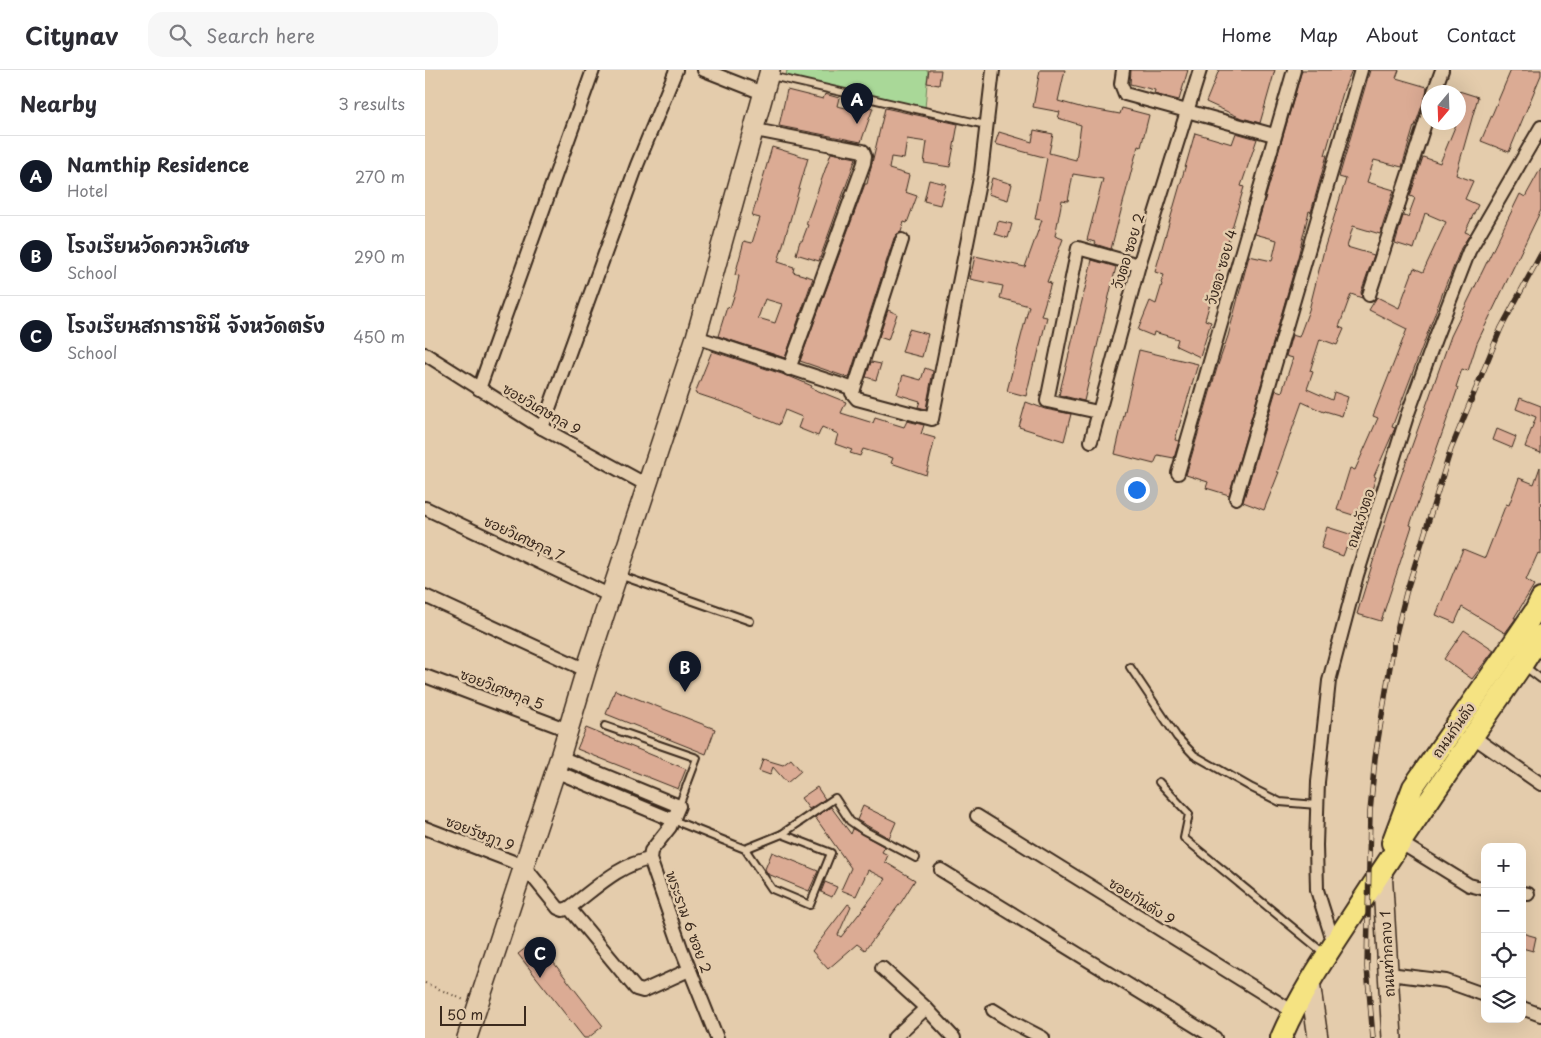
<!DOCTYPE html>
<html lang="en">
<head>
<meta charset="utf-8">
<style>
  :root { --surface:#fff; --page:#f7f7f7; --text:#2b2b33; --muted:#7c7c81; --line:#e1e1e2; --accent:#111827 }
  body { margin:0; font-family:"Playpen Sans","Playpen Sans Thai",sans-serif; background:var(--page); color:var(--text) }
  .controls { position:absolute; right:15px; bottom:15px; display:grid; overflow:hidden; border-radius:10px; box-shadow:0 5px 20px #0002 }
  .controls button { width:45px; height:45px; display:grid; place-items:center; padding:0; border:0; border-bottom:1px solid var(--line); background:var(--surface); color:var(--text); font:25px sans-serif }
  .compass { position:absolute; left:996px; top:15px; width:45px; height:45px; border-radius:50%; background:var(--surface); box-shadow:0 5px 20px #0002; rotate:199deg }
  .scale { position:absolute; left:15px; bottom:12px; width:86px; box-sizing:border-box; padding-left:5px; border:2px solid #3b2a1e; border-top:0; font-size:14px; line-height:18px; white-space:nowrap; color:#3b2a1e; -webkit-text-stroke:4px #e4ccac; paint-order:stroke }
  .you { position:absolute; left:711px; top:419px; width:18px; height:18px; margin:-12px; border:4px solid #fff; border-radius:50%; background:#1a73e8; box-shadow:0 0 0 8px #1a73e833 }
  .badge { display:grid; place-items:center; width:32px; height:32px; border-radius:50%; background:var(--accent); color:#fff; font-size:16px; font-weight:700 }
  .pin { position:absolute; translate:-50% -41px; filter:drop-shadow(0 1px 2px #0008) }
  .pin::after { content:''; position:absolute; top:26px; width:18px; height:15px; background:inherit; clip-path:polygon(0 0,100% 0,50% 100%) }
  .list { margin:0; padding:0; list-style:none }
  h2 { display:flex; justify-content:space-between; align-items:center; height:65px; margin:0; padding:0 20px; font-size:21px }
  h2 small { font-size:16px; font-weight:400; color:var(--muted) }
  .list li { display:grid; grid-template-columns:32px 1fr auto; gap:15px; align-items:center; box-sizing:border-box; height:80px; padding:0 20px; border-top:1px solid var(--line) }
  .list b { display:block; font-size:19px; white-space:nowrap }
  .list p { margin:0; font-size:16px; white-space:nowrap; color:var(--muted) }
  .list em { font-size:16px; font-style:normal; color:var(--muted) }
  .icon { flex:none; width:28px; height:28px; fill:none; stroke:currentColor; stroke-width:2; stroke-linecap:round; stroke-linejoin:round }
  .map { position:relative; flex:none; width:1116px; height:968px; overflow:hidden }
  header { display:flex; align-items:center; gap:30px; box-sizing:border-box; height:70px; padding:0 25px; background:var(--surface); border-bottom:1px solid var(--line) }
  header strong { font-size:24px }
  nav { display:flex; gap:28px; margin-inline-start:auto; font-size:18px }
  .search { width:350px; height:45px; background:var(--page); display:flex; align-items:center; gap:12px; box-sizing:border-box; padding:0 18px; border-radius:15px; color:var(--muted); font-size:19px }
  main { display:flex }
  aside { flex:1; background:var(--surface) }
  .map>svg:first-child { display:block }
  .green { fill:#a9d898; stroke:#72815b }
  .building { fill:#dbab94; stroke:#3b2a1e; fill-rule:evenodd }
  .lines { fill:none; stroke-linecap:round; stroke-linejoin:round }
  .lane-casing { stroke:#3b2a1e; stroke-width:10 }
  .street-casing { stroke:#3b2a1e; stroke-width:16 }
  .secondary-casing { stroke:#3b2a1e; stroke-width:22 }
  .primary-casing { stroke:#3b2a1e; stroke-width:24 }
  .path { stroke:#3b2a1e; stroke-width:2; stroke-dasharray:1 4; stroke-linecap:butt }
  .lane { stroke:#e4ccac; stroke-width:6 }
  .street { stroke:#e4ccac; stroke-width:12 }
  .secondary { stroke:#e4ccac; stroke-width:19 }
  .primary { stroke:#f5e382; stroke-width:20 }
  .rail-casing { stroke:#3b2a1e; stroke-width:5.5 }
  .rail { stroke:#e4ccac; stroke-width:4; stroke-dasharray:11; stroke-linecap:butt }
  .labels { text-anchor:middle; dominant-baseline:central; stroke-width:5; stroke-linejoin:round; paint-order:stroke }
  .street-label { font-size:14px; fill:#3b2a1e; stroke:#e4ccac }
</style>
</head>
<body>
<header>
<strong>Citynav</strong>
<div class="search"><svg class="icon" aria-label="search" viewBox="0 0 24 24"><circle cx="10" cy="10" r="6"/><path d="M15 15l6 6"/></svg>Search here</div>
<nav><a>Home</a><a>Map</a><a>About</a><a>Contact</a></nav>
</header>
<main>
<aside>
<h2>Nearby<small>3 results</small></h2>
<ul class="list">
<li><span class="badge">A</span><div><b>Namthip Residence</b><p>Hotel</p></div><em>270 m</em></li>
<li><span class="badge">B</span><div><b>โรงเรียนวัดควนวิเศษ</b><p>School</p></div><em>290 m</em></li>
<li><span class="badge">C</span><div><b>โรงเรียนสภาราชินี จังหวัดตรัง</b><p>School</p></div><em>450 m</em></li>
</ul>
</aside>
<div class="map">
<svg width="1116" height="968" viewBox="0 0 1116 968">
  <rect width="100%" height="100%" fill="#e4ccac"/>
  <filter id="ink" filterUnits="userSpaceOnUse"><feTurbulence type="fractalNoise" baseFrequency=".02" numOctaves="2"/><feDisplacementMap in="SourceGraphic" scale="10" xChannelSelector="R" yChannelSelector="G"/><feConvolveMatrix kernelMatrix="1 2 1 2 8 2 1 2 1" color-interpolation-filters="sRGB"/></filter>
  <g filter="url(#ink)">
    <path class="green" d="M362,0H503L500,39L361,6Z"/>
    <g class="building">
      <path d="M504,0H516L514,15L502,13Z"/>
      <path d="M615,0H640L633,31L662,39V38L695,44L697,38L724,45L716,77L713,76L686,179L670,174L671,172L662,170L678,109L648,104L643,131L637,130L630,166L638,169L622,212L626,213L616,246L622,247L611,292H609L601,326L582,321L604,236L575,228L578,216L545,209L550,186L600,197L617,150L610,149L622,88L570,74L574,62L607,72L609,60L628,64L624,83L651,90L656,55L633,48L635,42L608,37Z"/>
      <path d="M706,0H763L754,30L729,24L730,20L705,14Z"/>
      <path d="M794,0H850L835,53L814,47L781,32Z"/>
      <path d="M877,0H927L919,19L900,85H902L886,142L884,141L873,187L804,425L781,418L783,412L761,405L792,298L803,266L824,186L847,191L852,170L830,164Z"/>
      <path d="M945,0H974L971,8L1002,17L1001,24L990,56H989L977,97L949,90L942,112L969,120L955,164L928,156L922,177L949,185L936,222L937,228L926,224L914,257L919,259L912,275L895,269L885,301L888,302L882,319L907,330L909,322L923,327L917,346L900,341L899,342L877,332L852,402H854L839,440L818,432L851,320L857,322L868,288L861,286L867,265L874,267L884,240L900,176L921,109L914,107Z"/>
      <path d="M1086,0H1116V5L1084,82L1056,71Z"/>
      <path d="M362,20L398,29L400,24L414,28L412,36L430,40L431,35L448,38L436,72L354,56Z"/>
      <path d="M1034,21L1053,27L1031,105L1048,111L1040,129L1053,135L1040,162L1045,164L1036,178L1024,209H1023L967,357L970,358L949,406L951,407L940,442L933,439L931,446L912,440L925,398L930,400L953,348L948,346L982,259L944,240L952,227L974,238L989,198L998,202L1021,152L1000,143L989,179L970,173L978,146L983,147L990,128L985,126L998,87L1015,93L1032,52H1034Z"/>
      <path d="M460,38L533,54L525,97L499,93L502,72L482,69L479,89L466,87L464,99L484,105L480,122L492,126L482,153L479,152L476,162L472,164L469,168L424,308L375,291L440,114H442Z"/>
      <path d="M770,63L807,74L811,63L832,69L816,116L819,117L780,250L786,252L775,287L751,276L753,269L729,262L728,266L713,260L725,231L731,234L737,214L736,213L739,205L730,202Z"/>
      <path d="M347,77L383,88L353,192L369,197L368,202L388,208L360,288L293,266L302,237L305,238L311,220L314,206L310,205L319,171L327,173L335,148L327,146ZM340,229L357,234L350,253L333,248Z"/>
      <path d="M406,83L431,88L394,191L371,184L375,171H377L383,155L381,154Z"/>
      <path d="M1116,98V140L1052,273L1043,301L1037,299L1031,317L1033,318L985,455L987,456L956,551L932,544L963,443L1026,266L1095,124L1100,127Z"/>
      <path d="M567,108L587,114L583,130L563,124Z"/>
      <path d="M504,110L521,114L515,135L499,131Z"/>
      <path d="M573,151L587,154L583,168L570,164Z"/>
      <path d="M667,190L691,197L659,331L634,325Z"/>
      <path d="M463,240L472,244L463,270L454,267Z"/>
      <path d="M484,259L503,264L497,287L477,282Z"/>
      <path d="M714,280L773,294L750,370L754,371L749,388L733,385L729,394L690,384Z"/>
      <path d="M287,281L366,307L387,316L386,318L421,332L416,343L448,353L450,348L479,357L482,351L499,355L496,364L510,368L501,405L466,393L468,388L438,379L435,386L425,383L427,380L410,374L413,364L397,357L393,366L373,358L377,347L360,340L354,355L306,335L270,323Z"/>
      <path d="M446,292L456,294L451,310L441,307Z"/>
      <path d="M500,298L508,301L501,339L493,337L495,331L472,324L478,305L496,310Z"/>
      <path d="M1095,328L1116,336V383L1100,377L1111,347L1091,339Z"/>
      <path d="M601,332L620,339L646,344L639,371L594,357Z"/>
      <path d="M1072,359L1091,367L1087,378L1068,370Z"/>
      <path d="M1115,397L1116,485L1113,483L1101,510L1109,515L1089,548H1091L1080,563L1037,537L1030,553L1011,545L1038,479L1060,488L1081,434L1084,435L1094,408L1109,414Z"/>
      <path d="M902,457L931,466L927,480L921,478L918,486L896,478Z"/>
      <path d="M1039,560L1069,580L1047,609L1019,589Z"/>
      <path d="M190,620L290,659L281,684L181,644Z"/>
      <path d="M161,658L261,699L253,719L152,679Z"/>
      <path d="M338,689L358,695L366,689L376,701L362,713L348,697L345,705L334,701Z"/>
      <path d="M392,717L400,729L384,739L376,728Z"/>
      <path d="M438,736L471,752L464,768L432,750Z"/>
      <path d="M406,737L426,764L428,759L460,777L457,782L463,785L460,792L490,810L477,831L440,880L432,874L403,899L387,881L423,834L426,836L413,865L416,867L461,809L443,800L431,826L416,820L426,798L390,747Z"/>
      <path d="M347,782L393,801L384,821L343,804L340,799Z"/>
      <path d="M400,812L412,817L407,827L396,822Z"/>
      <path d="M1097,863L1111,867L1108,881L1097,878Z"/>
      <path d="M111,870L178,956L163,968H159L93,884Z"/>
    </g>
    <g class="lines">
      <defs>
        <g id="lane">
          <path d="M346,6L561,55"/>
          <path d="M194,505L325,551"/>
          <path d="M1099,596L1116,609"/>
          <path d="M705,597L752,667L769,685L827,718L855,732L892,735"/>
          <path d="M180,656L272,688L254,736"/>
          <path d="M734,712L764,744L759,768L900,884"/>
          <path d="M248,750L320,779L357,764L406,783L385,835L347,819L320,779"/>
          <path d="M357,764L410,728L425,751L438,760L491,788"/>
        </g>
        <g id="street">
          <path d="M279,0L340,24"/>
          <path d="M698,0L696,14L700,24L849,65"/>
          <path d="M1009,22L1017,0"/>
          <path d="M330,60L438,81L440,86L439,93L364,299"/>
          <path d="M944,225L1004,41"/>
          <path d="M271,267L429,319L477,170"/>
          <path d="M0,284L117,358L222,415"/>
          <path d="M54,319L168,0"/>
          <path d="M429,319L427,323L432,329L507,349L556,103L568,0"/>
          <path d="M673,342L622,331L653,178L714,195"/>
          <path d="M117,358L212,95L251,0"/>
          <path d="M666,371L714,195L775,0"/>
          <path d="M753,403L869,0"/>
          <path d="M811,428L936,0"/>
          <path d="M0,438L186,526"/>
          <path d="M0,526L161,600"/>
          <path d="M0,606L143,660"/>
          <path d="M1047,666L1116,714"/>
          <path d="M135,687L254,736L245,757L226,781L225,789L256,878L292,968"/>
          <path d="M130,701L248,750"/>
          <path d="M552,746L867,941"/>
          <path d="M0,758L99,796L133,838L138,840L144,838C170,819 193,795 225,789"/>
          <path d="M976,773L1044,815L1060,819"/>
          <path d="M516,800L790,968"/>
          <path d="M1097,823L1103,824"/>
          <path d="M144,838L211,919L218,921L264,900"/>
          <path d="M909,874L892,820L891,775L893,712L904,611L932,505L982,346L1010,269L1044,181L1116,57"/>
          <path d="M457,898L501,938L529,968"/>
          <path d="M964,904L1021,911L1060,925"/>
          <path d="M1097,938L1116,945"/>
          <path d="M568,940L589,953L618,968"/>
          <path d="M469,968L501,938"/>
        </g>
        <g id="secondary">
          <path d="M957,800L967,968"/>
          <path d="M885,912L893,968"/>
          <path d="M42,968L135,687L161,600L271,267L345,0"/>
        </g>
        <g id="primary">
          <path d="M967,773L988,717L1078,588L1110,541L1116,529"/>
          <path d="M856,968C877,919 908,876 937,831C989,751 1043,673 1097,595L1116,565"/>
        </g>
      </defs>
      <use href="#lane" class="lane-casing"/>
      <use href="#street" class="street-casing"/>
      <use href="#secondary" class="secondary-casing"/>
      <use href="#primary" class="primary-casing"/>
      <path class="path" d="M0,913L39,930"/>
      <use href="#lane" class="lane"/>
      <use href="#street" class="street"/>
      <use href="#secondary" class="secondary"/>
      <use href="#primary" class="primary"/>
      <defs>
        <path id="rail" d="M948,968L942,897L945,742L950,688L969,572L981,523L1026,379L1076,258L1116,184"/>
      </defs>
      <use href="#rail" class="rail-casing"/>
      <use href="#rail" class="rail"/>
    </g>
  </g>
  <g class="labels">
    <g class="street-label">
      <text transform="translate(703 181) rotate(-73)">วังตอ ซอย 2</text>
      <text transform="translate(796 197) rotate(-74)">วังตอ ซอย 4</text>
      <text transform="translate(117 339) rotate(30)">ซอยวิเศษกุล 9</text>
      <text transform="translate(935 448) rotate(-72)">ถนนวังตอ</text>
      <text transform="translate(99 468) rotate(25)">ซอยวิเศษกุล 7</text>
      <text transform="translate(77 619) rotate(21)">ซอยวิเศษกุล 5</text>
      <text transform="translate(1028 660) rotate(-55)">ถนนกันตัง</text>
      <text transform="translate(55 763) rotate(21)">ซอยรัษฎา 9</text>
      <text transform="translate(717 831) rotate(32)">ซอยกันตัง 9</text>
      <text transform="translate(264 852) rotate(70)">พระราม 6 ซอย 2</text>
      <text transform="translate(962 884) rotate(-93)">ถนนท่ากลาง 1</text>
    </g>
  </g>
</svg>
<div class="controls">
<button>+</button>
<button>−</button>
<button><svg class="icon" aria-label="locate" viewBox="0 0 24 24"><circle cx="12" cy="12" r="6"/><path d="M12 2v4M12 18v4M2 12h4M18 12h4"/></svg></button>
<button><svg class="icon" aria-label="layers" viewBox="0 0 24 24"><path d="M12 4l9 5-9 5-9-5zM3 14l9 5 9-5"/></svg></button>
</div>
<svg class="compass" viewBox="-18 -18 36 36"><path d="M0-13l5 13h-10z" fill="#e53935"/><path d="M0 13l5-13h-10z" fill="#7c7c81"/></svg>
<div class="scale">50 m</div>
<div class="you"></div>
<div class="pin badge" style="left:432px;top:54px">A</div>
<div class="pin badge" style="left:260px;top:622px">B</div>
<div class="pin badge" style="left:115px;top:908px">C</div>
</div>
</main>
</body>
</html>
